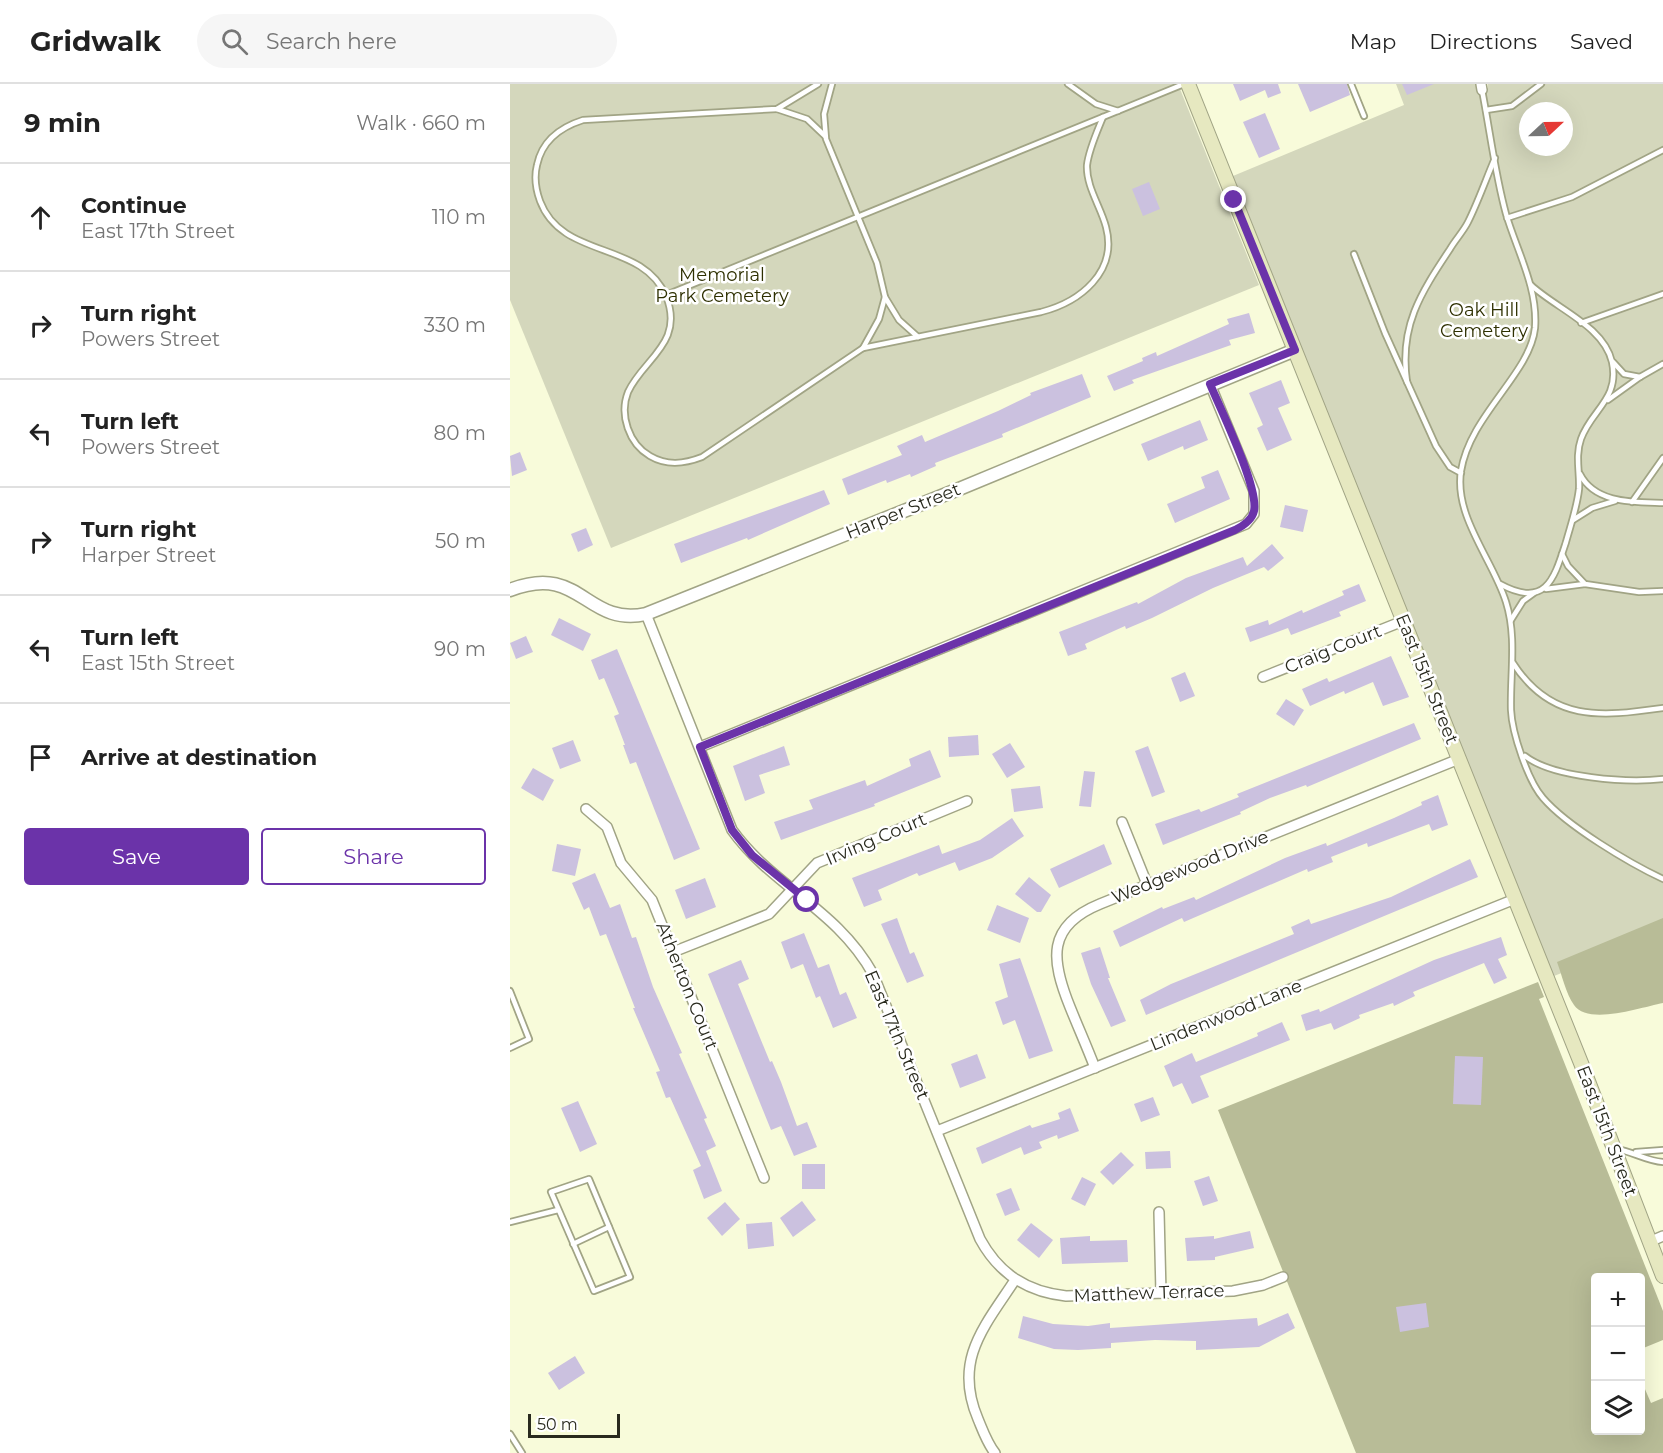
<!DOCTYPE html>
<html lang="en">
<head>
<meta charset="utf-8">
<style>
  :root { --surface:#fff; --page:#f6f6f6; --text:#222; --muted:#767676; --line:#e0e0e0; --accent:#6b33a9 }
  body { margin:0; font-family:Montserrat,sans-serif; background:var(--page); color:var(--text) }
  .controls { position:absolute; right:18px; bottom:18px; display:grid; overflow:hidden; border-radius:6px; box-shadow:0 6px 24px #0002 }
  .controls button { width:54px; height:54px; display:grid; place-items:center; padding:0; border:0; border-bottom:2px solid var(--line); background:var(--surface); color:var(--text); font:30px sans-serif }
  .compass { position:absolute; left:1009px; top:18px; width:54px; height:54px; border-radius:50%; background:var(--surface); box-shadow:0 6px 24px #0002; rotate:68deg }
  .scale { position:absolute; left:18px; bottom:15px; width:92px; box-sizing:border-box; padding-left:6px; border:3px solid #292a1e; border-top:0; font-size:16px; line-height:21px; white-space:nowrap; color:#292a1e; -webkit-text-stroke:4px #fff; paint-order:stroke }
  .stop { position:absolute; width:18px; height:18px; margin:-14px; border:4px solid #6b33a9; border-radius:50%; background:#fff }
  .stop.end { background:#6b33a9; border-color:#fff; box-shadow:0 2px 6px #0008 }
  .list { margin:0; padding:0; list-style:none }
  h2 { display:flex; justify-content:space-between; align-items:center; height:78px; margin:0; padding:0 24px; font-size:26px }
  h2 small { font-size:20px; font-weight:400; color:var(--muted) }
  .list li { display:grid; grid-template-columns:39px 1fr auto; gap:18px; align-items:center; box-sizing:border-box; height:108px; padding:0 24px; border-top:2px solid var(--line) }
  .list b { display:block; font-size:22px; white-space:nowrap }
  .list p { margin:0; font-size:20px; white-space:nowrap; color:var(--muted) }
  .list em { font-size:20px; font-style:normal; color:var(--muted) }
  .actions { display:flex; gap:12px; padding:18px 24px }
  .actions a { flex:1; padding:14px 0; border:2px solid var(--accent); border-radius:6px; text-align:center; font-size:21px; color:var(--accent) }
  .actions .main { background:var(--accent); color:#fff }
  .icon { flex:none; width:33px; height:33px; fill:none; stroke:currentColor; stroke-width:2; stroke-linecap:round; stroke-linejoin:round }
  .map { position:relative; flex:none; width:1153px; height:1369px; overflow:hidden }
  header { display:flex; align-items:center; gap:36px; box-sizing:border-box; height:84px; padding:0 30px; background:var(--surface); border-bottom:2px solid var(--line) }
  header strong { font-size:28px }
  nav { display:flex; gap:33px; margin-inline-start:auto; font-size:21px }
  .search { width:420px; height:54px; background:var(--page); display:flex; align-items:center; gap:15px; box-sizing:border-box; padding:0 21px; border-radius:33px; color:var(--muted); font-size:22px }
  main { display:flex }
  aside { flex:1; background:var(--surface) }
  .map>svg:first-child { display:block }
  .green { fill:#d4d7bc; fill-rule:evenodd }
  .forest { fill:#b8bc97 }
  .building { fill:#cbc1df }
  .lines { fill:none; stroke-linecap:round; stroke-linejoin:round }
  .service-casing { stroke:#a1a485; stroke-width:8 }
  .minor-casing { stroke:#a1a485; stroke-width:12 }
  .tertiary-casing { stroke:#a1a485; stroke-width:15 }
  .secondary-casing { stroke:#a1a485; stroke-width:16 }
  .service { stroke:#fff; stroke-width:4.5 }
  .minor { stroke:#fff; stroke-width:9 }
  .tertiary { stroke:#fff; stroke-width:12 }
  .secondary { stroke:#e6e8c0; stroke-width:14 }
  .route { stroke:#6b33a9; stroke-width:8 }
  .labels { text-anchor:middle; dominant-baseline:central; stroke-width:5; stroke-linejoin:round; paint-order:stroke }
  .park-label { font-size:18px; fill:#2e3001; stroke:#fff }
  .street-label { font-size:18px; fill:#292a1e; stroke:#fff }
</style>
</head>
<body>
<header>
<strong>Gridwalk</strong>
<div class="search"><svg class="icon" aria-label="search" viewBox="0 0 24 24"><circle cx="10" cy="10" r="6"/><path d="M15 15l6 6"/></svg>Search here</div>
<nav><a>Map</a><a>Directions</a><a>Saved</a></nav>
</header>
<main>
<aside>
<h2>9 min<small>Walk · 660 m</small></h2>
<ul class="list">
<li><svg class="icon" aria-label="ahead" viewBox="0 0 24 24"><path d="M12 20V5M6 11l6-6 6 6"/></svg><div><b>Continue</b><p>East 17th Street</p></div><em>110 m</em></li>
<li><svg class="icon" aria-label="right" viewBox="0 0 24 24"><path d="M7 20v-9h11M14 6l5 5-5 5"/></svg><div><b>Turn right</b><p>Powers Street</p></div><em>330 m</em></li>
<li><svg class="icon" aria-label="left" viewBox="0 0 24 24"><path d="M17 20v-9H6M10 6l-5 5 5 5"/></svg><div><b>Turn left</b><p>Powers Street</p></div><em>80 m</em></li>
<li><svg class="icon" aria-label="right" viewBox="0 0 24 24"><path d="M7 20v-9h11M14 6l5 5-5 5"/></svg><div><b>Turn right</b><p>Harper Street</p></div><em>50 m</em></li>
<li><svg class="icon" aria-label="left" viewBox="0 0 24 24"><path d="M17 20v-9H6M10 6l-5 5 5 5"/></svg><div><b>Turn left</b><p>East 15th Street</p></div><em>90 m</em></li>
<li><svg class="icon" aria-label="arrive" viewBox="0 0 24 24"><path d="M6 21V4h12l-3 4 3 4H6"/></svg><div><b>Arrive at destination</b></div></li>
</ul>
<div class="actions"><a class="main">Save</a><a>Share</a></div>
</aside>
<div class="map">
<svg width="1153" height="1369" viewBox="0 0 1153 1369">
  <rect width="100%" height="100%" fill="#f8fbda"/>
  <g class="green">
    <path d="M0,0H668L749,201L101,464L0,216Z"/>
    <path d="M886,0H966L968,7L978,4V0H1153V849L1044,892L723,92L894,21ZM1018,27H1054V63H1018Z"/>
  </g>
  <g class="forest">
    <path d="M1153,834V919C1132,923 1078,942 1064,921C1056,910 1052,891 1047,878Z"/>
    <path d="M1028,898L1034,913L1029,915L1153,1227V1256L1131,1265L1130,1194H1086V1346H1130L1131,1296L1141,1319L1153,1314V1369H846L708,1026Z"/>
  </g>
  <g class="building">
    <path d="M723,0H768L771,9L758,14L755,6L730,17Z"/>
    <path d="M788,0H837L840,11L800,28Z"/>
    <path d="M892,0H924L897,11Z"/>
    <path d="M755,29L770,65L749,74L733,38Z"/>
    <path d="M639,98L650,125L633,132L622,105Z"/>
    <path d="M739,229L745,249L719,256L721,261L622,296L624,299L604,307L597,292L633,277L632,274L646,268L647,272L719,240L717,235Z"/>
    <path d="M572,290L581,313L492,350L493,353L425,379L426,382L401,393L400,390L377,399L376,396L338,411L332,395L392,371L387,362L412,351L415,358L488,327L521,311L520,309Z"/>
    <path d="M771,296L780,319L768,324L782,356L757,367L747,344L753,341L739,309Z"/>
    <path d="M690,336L698,356L674,366L673,362L638,377L631,360Z"/>
    <path d="M10,368L17,386L2,392L0,372Z"/>
    <path d="M708,386L720,415L665,439L657,420L695,404L691,393Z"/>
    <path d="M314,406L320,420L238,456L237,454L171,479L164,460Z"/>
    <path d="M775,421L798,426L793,448L770,443Z"/>
    <path d="M76,444L83,461L68,468L61,450Z"/>
    <path d="M762,460L774,474L758,487L754,483L703,504L642,534L616,545L615,542L575,560L577,565L558,572L549,548L627,518L628,520L676,494L733,473L737,482Z"/>
    <path d="M849,500L856,517L829,528L831,532L781,551L778,544L740,558L735,544L758,536L759,541L792,526L793,529L834,511L832,507Z"/>
    <path d="M49,534L81,550L73,567L41,551Z"/>
    <path d="M16,552L23,568L6,575L0,559Z"/>
    <path d="M107,565L190,765L164,776L126,678L120,680L113,661H115L104,632L109,630L94,594L89,596L81,576Z"/>
    <path d="M881,572L899,613L873,622L863,598L835,610L834,607L800,622L792,605L817,594L819,598Z"/>
    <path d="M675,588L685,612L670,618L661,594Z"/>
    <path d="M776,615L794,626L784,642L766,630Z"/>
    <path d="M904,639L911,655L797,703L796,701L760,714L730,728L731,730L653,761L645,740L689,725L691,728L729,713L727,710Z"/>
    <path d="M468,651L469,671L439,673L438,653Z"/>
    <path d="M63,656L71,677L50,685L42,664Z"/>
    <path d="M500,659L515,683L497,694L482,670Z"/>
    <path d="M274,662L280,681L249,691L255,709L235,717L223,682Z"/>
    <path d="M638,662L655,708L642,713L625,667Z"/>
    <path d="M420,666L431,693L364,720L365,722L271,756L264,738L303,725L299,716L355,696L357,702L401,682L399,675Z"/>
    <path d="M23,684L44,696L33,717L11,704Z"/>
    <path d="M574,687L585,688L581,723L569,722Z"/>
    <path d="M530,702L533,724L504,728L501,705Z"/>
    <path d="M928,711L938,741L922,747L919,740L858,763L857,759L821,773L823,778L798,788L797,785L674,838L672,834L610,863L603,847L652,823L653,825L684,813L686,816L775,774L816,759L817,762L884,734L912,721L911,718Z"/>
    <path d="M502,734L514,752L482,774L449,787L445,778L409,792L407,789L368,806L372,816L354,823L342,794L429,761L432,770L470,756Z"/>
    <path d="M47,760L71,765L65,792L42,787Z"/>
    <path d="M594,760L602,780L549,804L540,785Z"/>
    <path d="M960,775L968,793L636,931L630,916L661,900L784,850L781,843L799,835L801,840L881,813Z"/>
    <path d="M85,789L100,824L110,820L122,854L126,853L143,903L172,969L169,970L197,1034L194,1035L206,1062L196,1067L212,1107L194,1115L183,1086L191,1082L160,1013L156,1014L146,988L150,987L123,924H125L96,850L90,852L79,823L74,826L62,799Z"/>
    <path d="M519,793L541,811L531,828H527L505,810Z"/>
    <path d="M195,794L206,823L176,835L165,806Z"/>
    <path d="M487,821L519,834L510,859L477,846Z"/>
    <path d="M387,834L400,870L404,868L414,892L397,899L371,840Z"/>
    <path d="M294,849L308,884L319,880L330,911L336,908L347,934L323,944L310,912L306,914L293,880L281,885L271,858Z"/>
    <path d="M991,853L997,871L988,875L997,894L984,900L974,879L903,908L905,912L884,922L883,919L849,931L850,934L824,946L821,939L796,947L791,931L809,925L810,928L924,876Z"/>
    <path d="M590,863L600,894H598L616,937L601,943L581,900L571,869Z"/>
    <path d="M510,874L543,967L519,975L505,936L493,941L485,918L498,913L489,880Z"/>
    <path d="M231,876L239,895L228,900L260,978L262,977L271,998L287,1042L297,1038L307,1063L284,1072L271,1042L261,1046L198,890Z"/>
    <path d="M772,938L780,956L690,992L699,1013L682,1020L672,999L663,1003L654,982L682,969L686,978L748,952L747,949Z"/>
    <path d="M467,970L476,994L450,1004L441,980Z"/>
    <path d="M945,972L973,973L971,1021L943,1020Z"/>
    <path d="M643,1013L650,1031L631,1038L624,1020Z"/>
    <path d="M68,1017L87,1060L70,1068L51,1024Z"/>
    <path d="M560,1024L569,1047L548,1055L547,1051L529,1058L532,1064L514,1071L511,1063L472,1080L466,1064L520,1041L522,1044L550,1035L548,1029Z"/>
    <path d="M660,1067L661,1084L636,1085L635,1068Z"/>
    <path d="M611,1068L624,1081L603,1101L590,1088Z"/>
    <rect x="292" y="1080" width="23" height="25"/>
    <path d="M699,1092L708,1117L693,1122L684,1097Z"/>
    <path d="M572,1093L586,1100L575,1122L561,1115Z"/>
    <path d="M501,1104L510,1126L495,1132L486,1110Z"/>
    <path d="M292,1117L306,1136L283,1153L270,1134Z"/>
    <path d="M215,1118L230,1135L212,1152L197,1134Z"/>
    <path d="M262,1138L264,1162L238,1165L236,1140Z"/>
    <path d="M521,1139L543,1156L529,1174L507,1156Z"/>
    <path d="M740,1147L744,1164L705,1173V1176L677,1177L675,1154L704,1152V1155Z"/>
    <path d="M580,1152V1157L617,1156L618,1178L552,1180L550,1154Z"/>
    <path d="M916,1219L919,1243L890,1248L886,1223Z"/>
    <path d="M778,1229L785,1244L749,1263L686,1266V1257L645,1256L601,1259V1264L568,1266L544,1265L508,1254L513,1232L543,1240L578,1242L600,1239V1244L747,1234L748,1242Z"/>
    <path d="M65,1272L75,1289L49,1306L38,1289Z"/>
  </g>
  <g class="lines">
    <defs>
      <g id="service">
        <path d="M308,0L267,25L73,36C51,43 32,57 27,81C24,93 26,106 30,117C52,176 132,156 156,212C175,259 133,275 118,308C109,331 119,360 140,372C157,382 174,380 192,373L353,264L531,228C570,218 608,188 596,143C591,123 576,103 577,81C579,65 587,48 593,33"/>
        <path d="M322,0L314,30L316,55L367,179L375,213L389,236L408,253"/>
        <path d="M558,0L586,20L608,27"/>
        <path d="M841,0L854,32"/>
        <path d="M972,6C980,47 985,90 996,130C1007,167 1028,204 1025,244C1020,290 960,331 951,387C944,433 983,476 996,518C1007,553 1000,590 1001,626C1002,649 1018,697 1033,714C1057,742 1119,779 1153,795"/>
        <path d="M267,25L297,35L315,52"/>
        <path d="M976,26L1002,22L1031,0"/>
        <path d="M997,134L1062,113L1153,66"/>
        <path d="M844,170L875,249L926,362L940,383L951,389"/>
        <path d="M156,211L674,0"/>
        <path d="M1071,239L1153,210"/>
        <path d="M353,264L369,235L375,213"/>
        <path d="M1103,278L1114,290L1130,293"/>
        <path d="M897,298C889,243 910,210 940,165C945,156 953,148 958,138C968,118 976,95 985,74"/>
        <path d="M1098,316L1130,293L1153,280"/>
        <path d="M1070,390C1085,420 1125,418 1153,419"/>
        <path d="M1122,418L1153,374"/>
        <path d="M1063,436L1082,424L1105,417"/>
        <path d="M1052,470L1058,482L1075,500L1129,508L1153,507"/>
        <path d="M990,500C1036,525 1044,495 1056,458C1061,440 1067,423 1069,405C1070,388 1065,372 1071,355C1081,326 1110,315 1102,278C1094,242 1045,224 1021,201"/>
        <path d="M1036,505L1075,500"/>
        <path d="M1001,536L1013,517L1024,509"/>
        <path d="M1003,579C1041,638 1090,633 1153,624"/>
        <path d="M1015,672C1043,694 1118,699 1153,695"/>
        <path d="M0,907L19,955L0,964"/>
        <path d="M1107,1065C1123,1068 1137,1077 1153,1078"/>
        <path d="M1126,1068L1153,1066"/>
        <path d="M79,1095L120,1193L84,1207L41,1108Z"/>
        <path d="M0,1138L48,1126"/>
        <path d="M63,1160L99,1143"/>
        <path d="M0,1350L12,1369"/>
      </g>
      <g id="minor">
        <path d="M971,0L972,6"/>
        <path d="M136,530L222,746C263,803 327,825 363,890L470,1155C489,1190 517,1208 556,1212L723,1207L753,1201L773,1193"/>
        <path d="M753,593L893,537"/>
        <path d="M190,663L736,440L744,430V407L700,300"/>
        <path d="M76,725L97,743L111,779L142,816L254,1094"/>
        <path d="M612,738L637,800"/>
        <path d="M163,868L259,830L307,779L457,717"/>
        <path d="M585,984C577,963 568,943 560,923C541,876 536,842 590,820L949,675"/>
        <path d="M427,1047L1005,815"/>
        <path d="M649,1128L651,1209"/>
        <path d="M1139,1158L1153,1152"/>
        <path d="M485,1369C477,1359 473,1347 468,1335C443,1276 474,1243 505,1196"/>
      </g>
      <path id="tertiary" d="M0,506C71,478 75,543 136,530L449,405L785,266"/>
      <path id="secondary" d="M678,0L1071,979L1153,1192"/>
    </defs>
    <use href="#service" class="service-casing"/>
    <use href="#minor" class="minor-casing"/>
    <use href="#tertiary" class="tertiary-casing"/>
    <use href="#secondary" class="secondary-casing"/>
    <use href="#service" class="service"/>
    <use href="#minor" class="minor"/>
    <use href="#tertiary" class="tertiary"/>
    <use href="#secondary" class="secondary"/>
  </g>
  <g class="lines">
    <path class="route" d="M297,816L242,771L222,746L190,663L725,446C733,442 742,436 744,427C749,404 711,326 700,300L785,266L724,116"/>
  </g>
  <g class="labels">
    <g class="park-label">
      <text x="212" y="191">Memorial<tspan x="212" dy="21">Park Cemetery</tspan></text>
      <text x="974" y="226">Oak Hill<tspan x="974" dy="21">Cemetery</tspan></text>
    </g>
    <g class="street-label">
      <text transform="translate(393 427) rotate(-22)">Harper Street</text>
      <text transform="translate(823 565) rotate(-22)">Craig Court</text>
      <text transform="translate(917 595) rotate(68)">East 15th Street</text>
      <text transform="translate(366 755) rotate(-23)">Irving Court</text>
      <text transform="translate(680 783) rotate(-22)">Wedgewood Drive</text>
      <text transform="translate(177 902) rotate(68)">Atherton Court</text>
      <text transform="translate(716 931) rotate(-22)">Lindenwood Lane</text>
      <text transform="translate(387 951) rotate(67)">East 17th Street</text>
      <text transform="translate(1097 1047) rotate(69)">East 15th Street</text>
      <text transform="translate(639 1209) rotate(-2)">Matthew Terrace</text>
    </g>
  </g>
</svg>
<div class="controls">
<button>+</button>
<button>−</button>
<button><svg class="icon" aria-label="layers" viewBox="0 0 24 24"><path d="M12 4l9 5-9 5-9-5zM3 14l9 5 9-5"/></svg></button>
</div>
<svg class="compass" viewBox="-18 -18 36 36"><path d="M0-13l5 13h-10z" fill="#e53935"/><path d="M0 13l5-13h-10z" fill="#767676"/></svg>
<div class="scale">50 m</div>
<div class="stop" style="left:297px;top:816px"></div>
<div class="stop end" style="left:724px;top:116px"></div>
</div>
</main>
</body>
</html>
